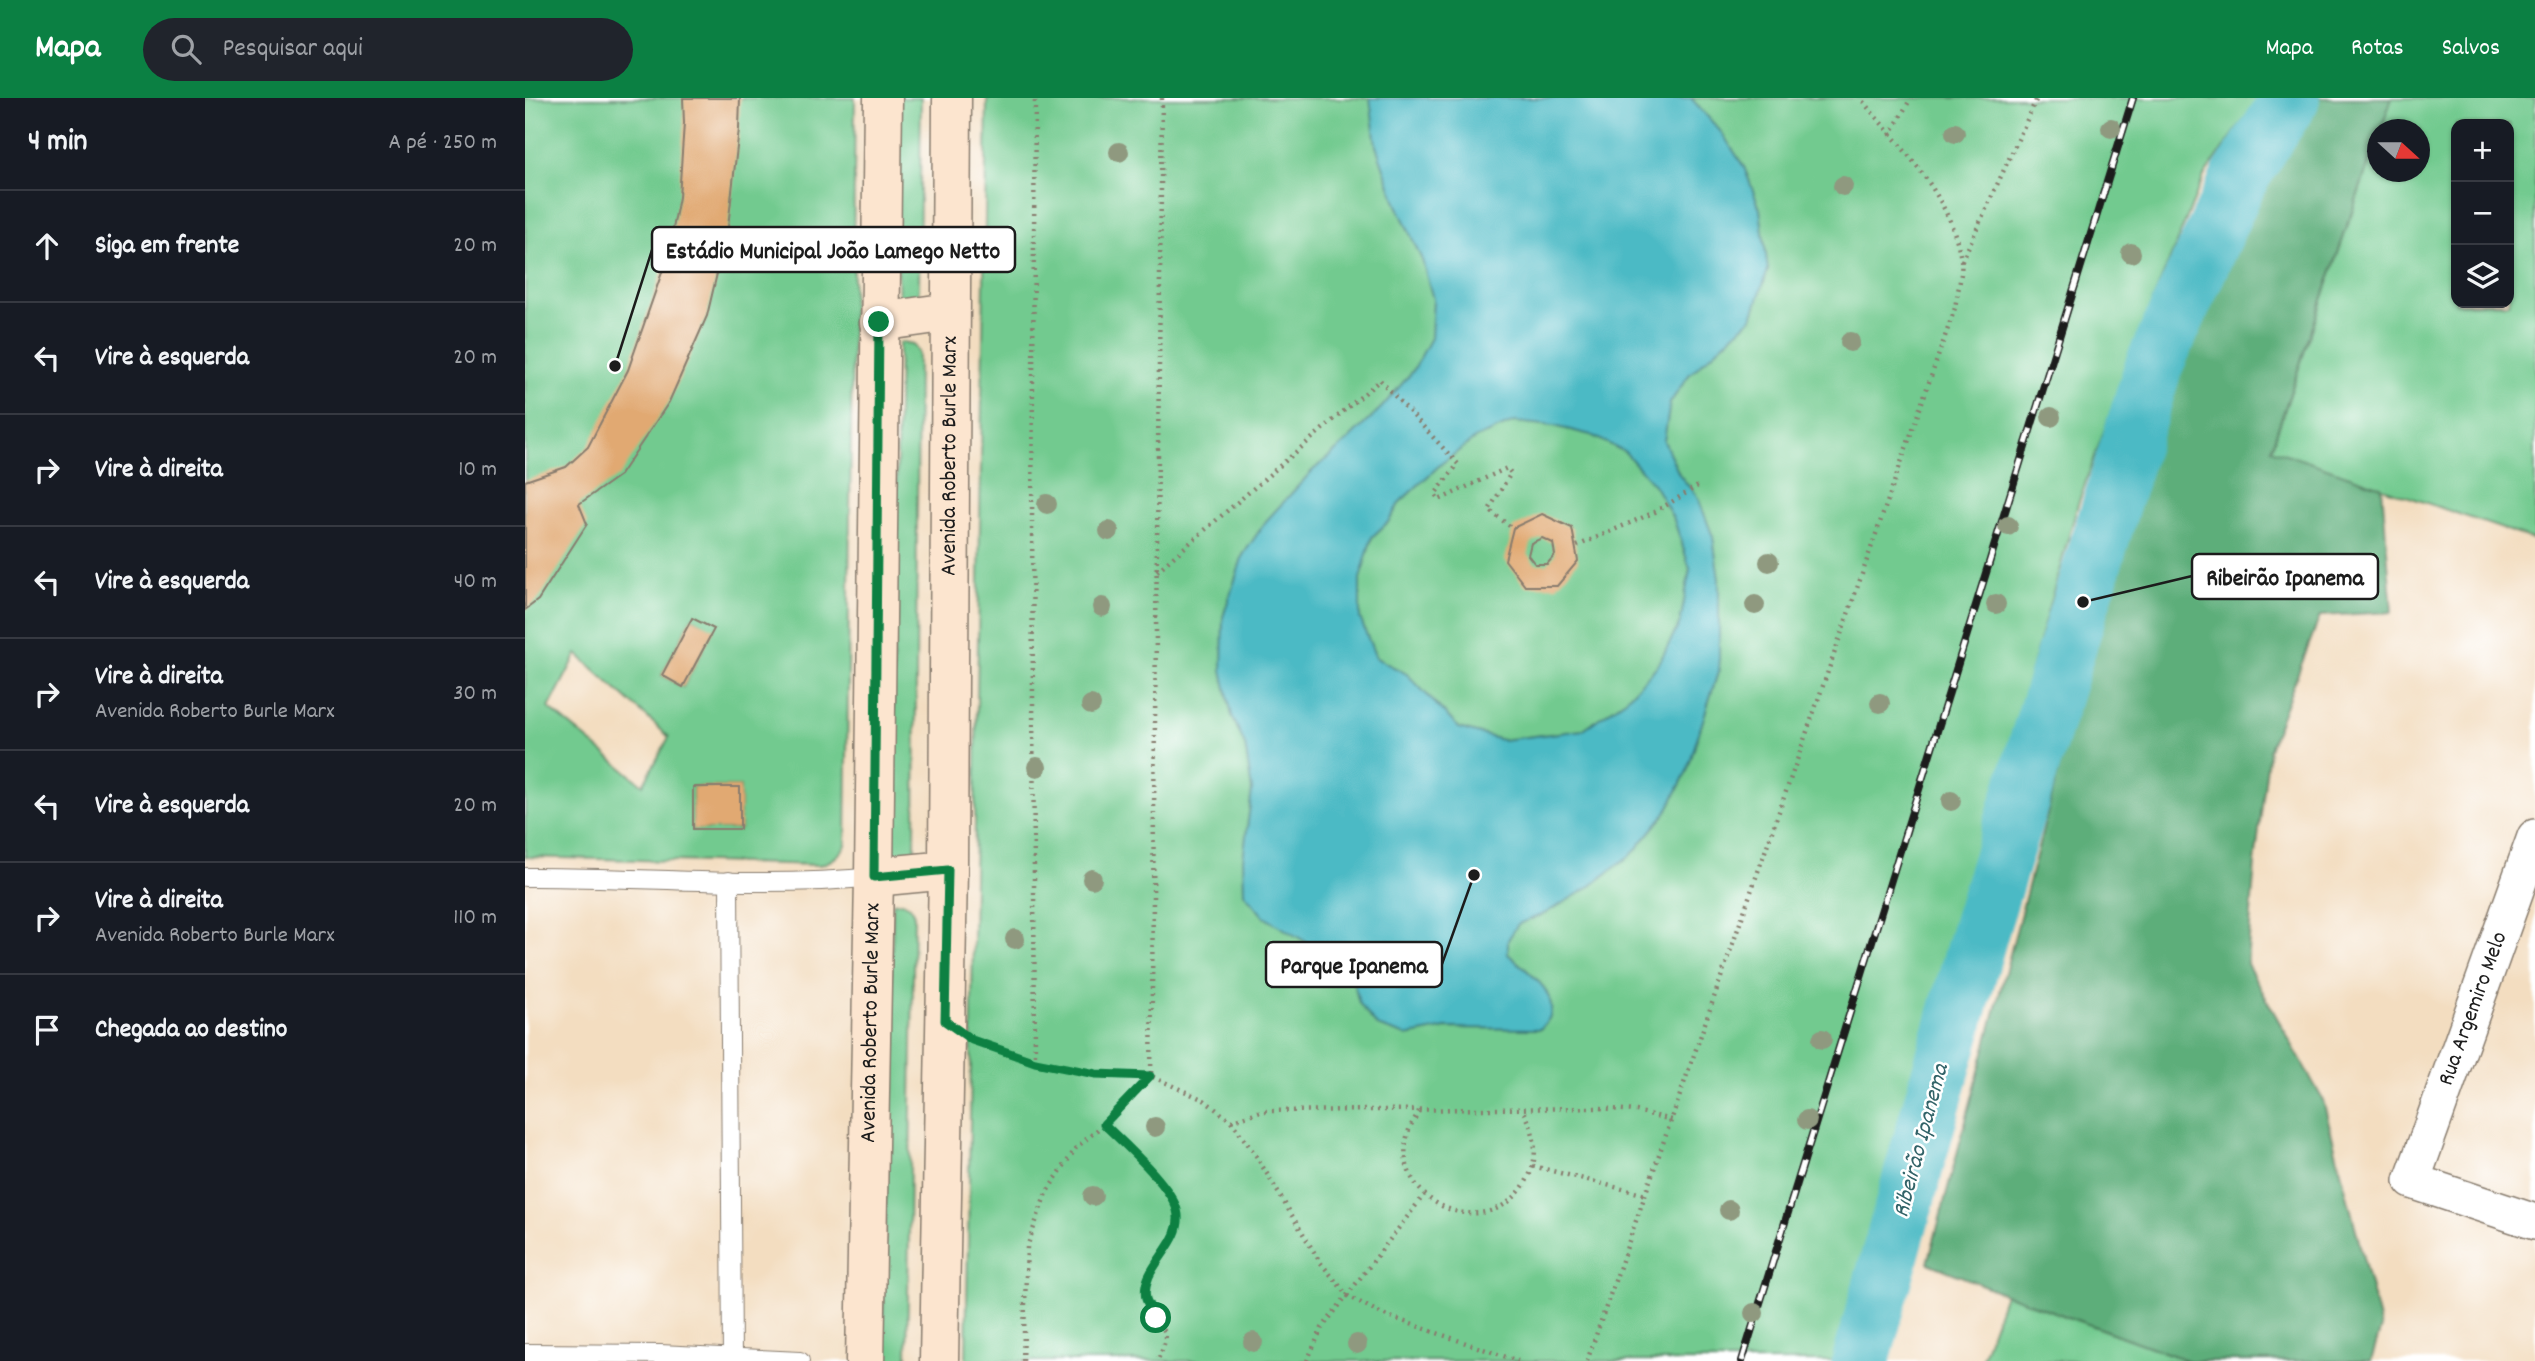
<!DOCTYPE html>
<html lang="pt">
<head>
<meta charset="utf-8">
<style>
  :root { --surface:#171b24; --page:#20242c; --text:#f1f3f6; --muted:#9ea1a6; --line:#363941; --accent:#0b8043 }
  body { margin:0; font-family:Dekko,sans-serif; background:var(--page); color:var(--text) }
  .controls { position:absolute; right:21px; top:21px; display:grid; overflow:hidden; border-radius:14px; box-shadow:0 2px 5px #0004 }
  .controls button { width:63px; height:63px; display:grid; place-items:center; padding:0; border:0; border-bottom:2px solid var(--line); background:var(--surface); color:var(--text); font:35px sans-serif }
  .compass { position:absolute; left:1842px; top:21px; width:63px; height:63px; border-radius:50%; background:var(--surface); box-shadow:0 2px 5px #0004; rotate:111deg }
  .stop { position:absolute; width:21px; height:21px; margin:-16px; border:5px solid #0b8043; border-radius:50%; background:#fff }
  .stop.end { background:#0b8043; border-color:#fff; box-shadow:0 2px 7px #0008 }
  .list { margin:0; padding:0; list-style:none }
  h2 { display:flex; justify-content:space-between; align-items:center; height:91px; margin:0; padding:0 28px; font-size:30px }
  h2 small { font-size:23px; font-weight:400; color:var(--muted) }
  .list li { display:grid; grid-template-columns:46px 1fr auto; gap:21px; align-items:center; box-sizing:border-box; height:112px; padding:0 28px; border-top:2px solid var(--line) }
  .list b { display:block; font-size:26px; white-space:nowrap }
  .list p { margin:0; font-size:23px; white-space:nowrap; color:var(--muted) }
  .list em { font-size:23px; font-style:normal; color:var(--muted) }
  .icon { flex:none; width:38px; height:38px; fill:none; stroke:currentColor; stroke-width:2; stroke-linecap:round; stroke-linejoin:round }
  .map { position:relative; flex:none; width:2010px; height:1263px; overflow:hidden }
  header { display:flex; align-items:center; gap:42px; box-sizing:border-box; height:98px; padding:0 35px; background:var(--accent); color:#fff }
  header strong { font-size:33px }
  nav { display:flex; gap:38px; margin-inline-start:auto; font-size:24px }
  .search { width:490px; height:63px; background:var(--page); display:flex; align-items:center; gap:18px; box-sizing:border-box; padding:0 24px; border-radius:38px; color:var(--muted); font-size:26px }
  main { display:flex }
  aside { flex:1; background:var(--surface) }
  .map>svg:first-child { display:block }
  .green { fill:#72ca8f; stroke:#477356; stroke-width:2; fill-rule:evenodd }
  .forest { fill:#5dae7a; stroke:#3c654b; stroke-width:2 }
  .water { fill:#4cbac5; stroke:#346b70; stroke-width:2; fill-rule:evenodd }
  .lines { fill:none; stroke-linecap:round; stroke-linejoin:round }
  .river { stroke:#4cbac5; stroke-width:58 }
  .building { fill:#e1a972; fill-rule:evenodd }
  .lane-casing { stroke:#887c6e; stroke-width:20 }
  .street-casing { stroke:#887c6e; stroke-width:38 }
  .secondary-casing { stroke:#887c6e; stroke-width:41 }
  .path { stroke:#887c6e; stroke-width:4.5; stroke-dasharray:2 5; stroke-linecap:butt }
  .lane { stroke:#fff; stroke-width:18 }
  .street { stroke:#fff; stroke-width:35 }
  .secondary { stroke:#fce5cf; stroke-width:38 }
  .rail-casing { stroke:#1c1c1c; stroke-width:8 }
  .rail { stroke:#fff; stroke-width:5; stroke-dasharray:16; stroke-linecap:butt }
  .tree { fill:#8f997f }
  .route { stroke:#0b8043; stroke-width:9 }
  .labels { text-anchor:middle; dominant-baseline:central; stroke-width:5; stroke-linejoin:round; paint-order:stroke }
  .street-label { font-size:23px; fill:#1c1c1c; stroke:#fff }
  .water-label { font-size:24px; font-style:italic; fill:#326368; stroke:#fff }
  .leader { fill:none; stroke:#1c1c1c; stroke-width:2.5 }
  .callout-dot { fill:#1c1c1c; stroke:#fff; stroke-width:2.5 }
  .callout { fill:#fff; stroke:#1c1c1c; stroke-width:2.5 }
  .callout-label { font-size:24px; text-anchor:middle; font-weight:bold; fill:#1c1c1c }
</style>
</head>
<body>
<header>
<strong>Mapa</strong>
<div class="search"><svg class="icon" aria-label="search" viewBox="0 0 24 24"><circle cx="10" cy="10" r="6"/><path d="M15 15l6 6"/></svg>Pesquisar aqui</div>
<nav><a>Mapa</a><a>Rotas</a><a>Salvos</a></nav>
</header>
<main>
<aside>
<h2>4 min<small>A pé · 250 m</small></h2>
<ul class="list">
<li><svg class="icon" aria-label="ahead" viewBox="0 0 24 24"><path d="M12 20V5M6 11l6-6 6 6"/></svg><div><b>Siga em frente</b></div><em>20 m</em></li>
<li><svg class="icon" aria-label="left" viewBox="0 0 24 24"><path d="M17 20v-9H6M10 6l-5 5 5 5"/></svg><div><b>Vire à esquerda</b></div><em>20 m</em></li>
<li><svg class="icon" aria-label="right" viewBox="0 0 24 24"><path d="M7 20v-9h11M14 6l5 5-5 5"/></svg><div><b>Vire à direita</b></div><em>10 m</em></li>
<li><svg class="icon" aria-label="left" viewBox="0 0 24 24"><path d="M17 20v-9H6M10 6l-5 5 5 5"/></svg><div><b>Vire à esquerda</b></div><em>40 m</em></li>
<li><svg class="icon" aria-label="right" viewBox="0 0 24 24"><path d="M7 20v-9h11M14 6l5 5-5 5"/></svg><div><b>Vire à direita</b><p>Avenida Roberto Burle Marx</p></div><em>30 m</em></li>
<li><svg class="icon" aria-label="left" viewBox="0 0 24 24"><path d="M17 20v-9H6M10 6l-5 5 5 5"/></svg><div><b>Vire à esquerda</b></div><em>20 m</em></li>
<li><svg class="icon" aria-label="right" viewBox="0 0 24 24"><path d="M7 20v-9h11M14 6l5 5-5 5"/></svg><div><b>Vire à direita</b><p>Avenida Roberto Burle Marx</p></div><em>110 m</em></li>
<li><svg class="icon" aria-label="arrive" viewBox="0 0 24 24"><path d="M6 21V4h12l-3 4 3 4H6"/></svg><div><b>Chegada ao destino</b></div></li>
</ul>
</aside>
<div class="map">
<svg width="2010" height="1263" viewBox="0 0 2010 1263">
  <rect width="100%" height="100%" fill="#fff"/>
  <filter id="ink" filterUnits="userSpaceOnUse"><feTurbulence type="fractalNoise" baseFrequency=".0143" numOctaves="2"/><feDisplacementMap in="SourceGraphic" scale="14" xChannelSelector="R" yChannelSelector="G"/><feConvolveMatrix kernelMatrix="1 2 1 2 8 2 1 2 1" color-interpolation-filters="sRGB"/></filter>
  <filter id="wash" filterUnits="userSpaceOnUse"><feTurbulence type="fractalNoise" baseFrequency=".00686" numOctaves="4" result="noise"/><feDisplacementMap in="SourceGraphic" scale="28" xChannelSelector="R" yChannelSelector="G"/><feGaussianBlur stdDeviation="1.57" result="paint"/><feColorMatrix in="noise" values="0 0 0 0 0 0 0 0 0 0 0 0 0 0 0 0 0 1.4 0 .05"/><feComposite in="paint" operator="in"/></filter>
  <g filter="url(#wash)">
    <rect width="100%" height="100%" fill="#f3ddc0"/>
    <g class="green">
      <path d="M0,0H330L321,747C314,758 307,763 295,767L0,759ZM167,520L188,532L158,589L137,577ZM52,556L144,639L118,687L24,610ZM215,689V731H168V689Z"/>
      <path d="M368,0H396L394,192L391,200L374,204Z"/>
      <path d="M462,0H1734L1679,78L1611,243L1553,406L1310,1263H441Z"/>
      <path d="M1867,0H2010V442L1746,352L1852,41L1853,74H1895V32L1856,31ZM1931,26H1984V205H1931Z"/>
      <path d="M378,244L388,246L393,254L390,752L389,757L365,762L374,245Z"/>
      <path d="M377,804L385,808L389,817L382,1263H357L368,805Z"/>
      <path d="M1480,1196L1664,1263H1456Z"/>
    </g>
    <path class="forest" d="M1786,0H1867L1856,31L1853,32L1852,41L1746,351L1857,389L1867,514L1795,518L1744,651L1730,765L1722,866L1798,1002L1856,1230L1846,1263H1664L1480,1196L1403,1165L1576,513L1652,276L1732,91Z"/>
    <path class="water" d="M845,0H1166L1197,35L1219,69L1235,111L1243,172L1227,220L1164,277L1145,305L1139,343L1154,376L1173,400L1188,439L1194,481V571L1162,673L1141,715L1108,755L1063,790L1019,816L993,826L983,842V856C999,871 1033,892 1025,918C1024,922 1018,928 1015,931L921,930L881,938L852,928L834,905L828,881L810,861L739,819L719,795L718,761L727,692L720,647L707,618L697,572L698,519L718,457L741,423L787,373L819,346L858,308L888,273L906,240L908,201L897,162L872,107L851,48ZM989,324L1029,328L1066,337L1100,354L1130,388L1149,422L1165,471L1155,525L1133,567L1099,603L1057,632L977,642L934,630L882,576L851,560L835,520V481L847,439L864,423L875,404L916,366L951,340Z"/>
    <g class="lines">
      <path class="river" d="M1336,1263L1454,836L1629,267L1714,81L1766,0"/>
    </g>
    <g id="blocks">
      <g class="building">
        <path d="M158,0H215L214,31L203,129L182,218L144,304L95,377L54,406L62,426L13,502L0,512V383L41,369L63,349L103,272L143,157L154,99L159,25Z"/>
        <path d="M1017,416L1047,430L1053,463L1032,488H1000L980,462L988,430ZM1017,440L1028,445L1030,457L1022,466H1010L1003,457L1006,445Z"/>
        <path d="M167,520L189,531L158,589L137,577Z"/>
        <rect x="168" y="689" width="47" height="42"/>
      </g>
    </g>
  </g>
  <g filter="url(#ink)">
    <use href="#blocks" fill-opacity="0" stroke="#887c6e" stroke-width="2"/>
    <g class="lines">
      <defs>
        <g id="lane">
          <path d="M0,779C116,778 233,791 349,779"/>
          <path d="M204,783L207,1263"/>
          <path d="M0,1255L135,1256L275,1263"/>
        </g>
        <path id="street" d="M2010,739L1887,1083L2010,1124"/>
        <g id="secondary">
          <path d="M354,224L425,214"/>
          <path d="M349,779L423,772"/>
          <path id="s1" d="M340,1263L349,779L358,0"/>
          <path id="s2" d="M414,1263L423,772L427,0"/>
        </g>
      </defs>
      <use href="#lane" class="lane-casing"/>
      <use href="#street" class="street-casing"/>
      <use href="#secondary" class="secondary-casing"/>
      <g class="path">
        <path d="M637,0L626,978L679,1002L706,1023L736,1013L1075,1010L1111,1013L1147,1022"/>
        <path d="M1365,37L1386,0"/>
        <path d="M1437,163L1512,0"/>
        <path d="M1052,448L1130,414L1176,386"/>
        <path d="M632,473L855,282L933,366L910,396L914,402L982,370L986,375L964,412L986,429"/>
        <path d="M456,945L510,964L571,976L625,978"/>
        <path d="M510,964L507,419L510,0"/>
        <path d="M894,1013C891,1019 886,1026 884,1032C859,1105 969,1152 1004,1078C1015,1054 1009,1033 998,1011"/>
        <path d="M706,1023L730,1056L795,1164L823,1198L857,1216L993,1263"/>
        <path d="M579,1026C596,1043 652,1094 652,1117C652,1134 644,1147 635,1161C627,1173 618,1185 621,1200C627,1231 653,1223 632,1263"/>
        <path d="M1008,1068L1121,1097"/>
        <path d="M498,1263L502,1149L521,1095L551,1050L593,1014L626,978"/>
        <path d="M782,1263L797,1230L899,1097"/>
        <path d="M1062,1263L1430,210C1432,195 1438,176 1436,162C1426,96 1375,49 1335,0"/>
      </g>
      <use href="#lane" class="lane"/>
      <use href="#street" class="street"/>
      <use href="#secondary" class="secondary"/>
      <defs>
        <path id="rail" d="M1217,1263L1608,0"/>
      </defs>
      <use href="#rail" class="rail-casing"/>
      <use href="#rail" class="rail"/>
    </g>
    <g class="tree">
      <circle cx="1586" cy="30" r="10"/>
      <circle cx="1430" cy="35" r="10"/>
      <circle cx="594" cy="54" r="10"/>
      <circle cx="1318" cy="88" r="10"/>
      <circle cx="1606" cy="155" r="10"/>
      <circle cx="1325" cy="244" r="10"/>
      <circle cx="1526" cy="319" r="10"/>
      <circle cx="522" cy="406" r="10"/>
      <circle cx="1483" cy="428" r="10"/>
      <circle cx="584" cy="433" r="10"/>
      <circle cx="1244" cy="464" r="10"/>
      <circle cx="1471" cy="506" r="10"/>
      <circle cx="1230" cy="507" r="10"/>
      <circle cx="577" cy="509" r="10"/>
      <circle cx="1355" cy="605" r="10"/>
      <circle cx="566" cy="607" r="10"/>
      <circle cx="512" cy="669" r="10"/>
      <circle cx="1426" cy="703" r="10"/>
      <circle cx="567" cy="781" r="10"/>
      <circle cx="490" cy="841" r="10"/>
      <circle cx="1297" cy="941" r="10"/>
      <circle cx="1282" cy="1022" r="10"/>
      <circle cx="630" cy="1029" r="10"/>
      <circle cx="568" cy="1098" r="10"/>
      <circle cx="1204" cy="1112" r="10"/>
      <circle cx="1229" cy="1215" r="10"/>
      <circle cx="728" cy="1244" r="10"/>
      <circle cx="832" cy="1246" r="10"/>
    </g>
  </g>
  <g class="lines" filter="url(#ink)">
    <path class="route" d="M354,224L349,779L423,772L420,923L447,942L510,964L571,976L625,978L579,1026C599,1046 645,1086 652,1112C661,1146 614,1168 621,1201C623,1207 628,1214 631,1220"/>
  </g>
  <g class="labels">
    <g class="street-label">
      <text stroke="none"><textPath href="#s2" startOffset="905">Avenida Roberto Burle Marx</textPath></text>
      <text transform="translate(1949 911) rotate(-70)">Rua Argemiro Melo</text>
      <text stroke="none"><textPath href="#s1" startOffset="338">Avenida Roberto Burle Marx</textPath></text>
    </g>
    <g class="water-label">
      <text transform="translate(1397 1043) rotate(-75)">Ribeirão Ipanema</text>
    </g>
  </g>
  <path class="leader" d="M90 268L127 152M1558 504L1667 478M949 777L917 866"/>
  <g class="callout-dot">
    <circle cx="90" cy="268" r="7"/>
    <circle cx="1558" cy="504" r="7"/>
    <circle cx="949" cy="777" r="7"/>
  </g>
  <g class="callout">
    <rect x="127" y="129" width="363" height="45" rx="7"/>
    <rect x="1667" y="456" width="186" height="45" rx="7"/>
    <rect x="741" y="844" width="176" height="45" rx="7"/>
  </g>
  <g class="callout-label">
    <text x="308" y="160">Estádio Municipal João Lamego Netto</text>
    <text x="1760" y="487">Ribeirão Ipanema</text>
    <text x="829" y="875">Parque Ipanema</text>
  </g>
</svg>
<div class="controls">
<button>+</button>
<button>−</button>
<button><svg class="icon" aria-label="layers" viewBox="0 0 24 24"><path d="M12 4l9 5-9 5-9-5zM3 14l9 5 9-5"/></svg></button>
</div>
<svg class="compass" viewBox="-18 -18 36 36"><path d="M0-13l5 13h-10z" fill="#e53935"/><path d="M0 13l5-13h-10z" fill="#9ea1a6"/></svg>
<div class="stop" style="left:631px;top:1220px"></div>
<div class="stop end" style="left:354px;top:224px"></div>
</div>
</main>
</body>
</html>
